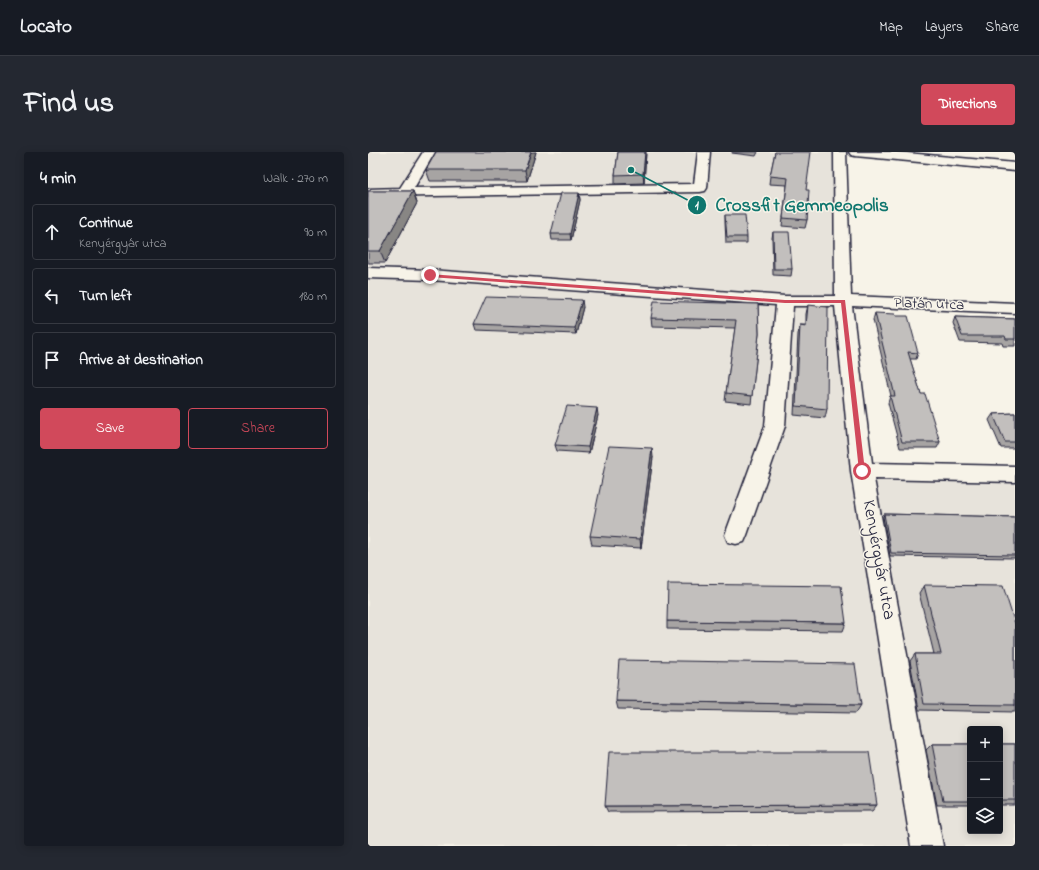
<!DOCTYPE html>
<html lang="en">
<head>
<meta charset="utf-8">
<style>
  :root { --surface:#171b24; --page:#242831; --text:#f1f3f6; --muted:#9ea1a6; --line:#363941; --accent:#d1495b }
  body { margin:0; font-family:"Indie Flower",sans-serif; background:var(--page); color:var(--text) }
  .controls { position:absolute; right:12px; bottom:12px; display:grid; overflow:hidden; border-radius:4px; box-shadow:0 2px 10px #0003 }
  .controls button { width:36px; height:36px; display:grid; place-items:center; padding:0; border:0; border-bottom:1px solid var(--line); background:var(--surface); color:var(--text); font:20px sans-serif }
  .stop { position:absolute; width:12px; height:12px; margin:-9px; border:3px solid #d1495b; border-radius:50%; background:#fff }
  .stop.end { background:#d1495b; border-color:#fff; box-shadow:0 1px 4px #0008 }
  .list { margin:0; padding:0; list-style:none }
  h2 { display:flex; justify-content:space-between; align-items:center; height:52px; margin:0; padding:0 16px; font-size:17px }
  h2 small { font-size:13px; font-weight:400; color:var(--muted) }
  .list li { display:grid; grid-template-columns:26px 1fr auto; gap:12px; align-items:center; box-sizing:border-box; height:56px; margin:0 8px 8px; padding:0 8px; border:1px solid var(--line); border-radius:4px }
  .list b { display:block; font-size:15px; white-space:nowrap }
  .list p { margin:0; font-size:13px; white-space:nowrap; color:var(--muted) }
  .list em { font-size:13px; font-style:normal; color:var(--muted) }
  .actions { display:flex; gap:8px; padding:12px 16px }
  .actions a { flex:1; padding:9px 0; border:1px solid var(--accent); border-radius:4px; text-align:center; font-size:14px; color:var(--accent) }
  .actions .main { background:var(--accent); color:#fff }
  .icon { flex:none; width:22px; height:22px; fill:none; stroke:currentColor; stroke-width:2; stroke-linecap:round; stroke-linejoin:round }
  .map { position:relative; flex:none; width:647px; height:694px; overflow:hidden; border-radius:4px }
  header { display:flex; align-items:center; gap:24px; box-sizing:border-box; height:56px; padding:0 20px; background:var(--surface); border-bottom:1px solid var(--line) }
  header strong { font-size:19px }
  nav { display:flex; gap:22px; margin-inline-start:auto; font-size:14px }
  .intro { display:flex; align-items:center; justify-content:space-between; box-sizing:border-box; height:96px; padding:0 24px }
  h1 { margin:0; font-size:28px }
  .button { padding:10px 18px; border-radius:4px; background:var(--accent); color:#fff; font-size:14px; font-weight:700 }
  main { display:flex; gap:24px; padding:0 24px }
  aside { flex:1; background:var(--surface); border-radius:4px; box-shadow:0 2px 10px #0003 }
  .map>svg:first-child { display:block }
  .built { fill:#e7e3db; fill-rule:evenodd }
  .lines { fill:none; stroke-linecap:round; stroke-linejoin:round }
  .minor-casing { stroke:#22223b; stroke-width:3 }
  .minor { fill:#f7f3e8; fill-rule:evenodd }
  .wall { fill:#a7a4a3; stroke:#22223b }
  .shaded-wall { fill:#888684; stroke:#22223b }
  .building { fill:#c2bfbd; stroke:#22223b }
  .route { fill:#d1495b }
  .labels { text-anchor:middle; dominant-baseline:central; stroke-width:3; stroke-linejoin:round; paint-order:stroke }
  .far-street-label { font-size:15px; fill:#22223b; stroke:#f7f3e8 }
  .street-label { font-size:18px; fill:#22223b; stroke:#f7f3e8 }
  .leader { fill:none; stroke:#0f766e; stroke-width:1.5 }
  .callout-dot { fill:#0f766e; stroke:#f7f3e8; stroke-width:1.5 }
  .mark-label { font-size:12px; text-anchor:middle; font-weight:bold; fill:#fff }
  .callout-label { font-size:19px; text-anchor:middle; font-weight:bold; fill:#0f766e; stroke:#f7f3e8; stroke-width:3; stroke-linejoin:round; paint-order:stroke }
</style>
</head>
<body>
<header>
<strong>Locato</strong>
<nav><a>Map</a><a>Layers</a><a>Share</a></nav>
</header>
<div class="intro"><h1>Find us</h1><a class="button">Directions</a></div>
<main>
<aside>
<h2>4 min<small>Walk · 270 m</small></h2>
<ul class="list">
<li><svg class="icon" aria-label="ahead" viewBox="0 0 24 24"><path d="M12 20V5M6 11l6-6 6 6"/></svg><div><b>Continue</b><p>Kenyérgyár utca</p></div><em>90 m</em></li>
<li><svg class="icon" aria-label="left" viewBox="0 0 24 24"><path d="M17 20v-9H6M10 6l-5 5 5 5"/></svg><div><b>Turn left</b></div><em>180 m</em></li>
<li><svg class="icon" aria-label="arrive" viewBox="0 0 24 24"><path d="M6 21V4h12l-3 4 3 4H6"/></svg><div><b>Arrive at destination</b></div></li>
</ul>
<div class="actions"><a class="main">Save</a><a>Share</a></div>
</aside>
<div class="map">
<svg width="647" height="694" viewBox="0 0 647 694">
  <rect width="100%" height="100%" fill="#f7f3e8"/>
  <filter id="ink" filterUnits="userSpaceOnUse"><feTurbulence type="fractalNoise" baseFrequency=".025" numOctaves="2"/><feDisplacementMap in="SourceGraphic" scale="8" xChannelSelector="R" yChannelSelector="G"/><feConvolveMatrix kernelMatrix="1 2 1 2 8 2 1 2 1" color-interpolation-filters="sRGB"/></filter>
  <g filter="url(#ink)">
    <path class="built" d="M0,0H472L494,319L647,322V694H0ZM602,577H632V679H602Z"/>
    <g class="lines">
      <defs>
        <g id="minor">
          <path d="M55,0H67L46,36L326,32L330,0H342L339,36L337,39L332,40L0,45V37L32,36Z"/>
          <path d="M466,0H478L483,144L647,151V161L484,154L504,311L647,314V330L506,327L575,694H543L483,319L467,154H425L417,274L379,383L376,390L368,392L360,390L357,383L397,274L408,153L62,128L0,126V116L62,118L417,144H467Z"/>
          <path d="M481,0H528L647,11V19L487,4L483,3Z"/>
        </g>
      </defs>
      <use href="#minor" class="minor-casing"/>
      <use href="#minor" class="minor"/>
    </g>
    <g class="wall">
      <path d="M168,0L159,29H62L58,18Z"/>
      <path d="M250,0H278L276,31L247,32V23Z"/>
      <path d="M364,0H390L388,4L364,1Z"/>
      <path d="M407,0L438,38L439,68L437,76L414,74L419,33L401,32L402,24Z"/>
      <path d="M0,39H45L49,51L17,111H0Z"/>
      <path d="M211,41L212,48L203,88H184L183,82Z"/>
      <path d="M357,63L379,85V91H358L357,69Z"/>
      <path d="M405,80L424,117L423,124L405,123L404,86Z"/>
      <path d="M390,152L391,182L383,252L357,249L358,241L367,176L284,174L283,166Z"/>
      <path d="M440,153L459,257L457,266L426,263L430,182L432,173H438V162Z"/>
      <path d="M215,155L208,182L108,178L106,172Z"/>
      <path d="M507,161L550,201L548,207H542L553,242L572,290L569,296H532L520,251L522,244H523L505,168Z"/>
      <path d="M587,165L647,167V194H635L634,191L592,190L585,171Z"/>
      <path d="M647,261V296H633L621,268L625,262Z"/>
      <path d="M230,263L221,301L189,299L187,293Z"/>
      <path d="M285,305L273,396L224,393L222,384Z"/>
      <path d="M516,362L647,365V406L522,404L515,365Z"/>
      <path d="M556,433L647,472V560L551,558L542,509L547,502H566L551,441Z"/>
      <path d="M299,469L478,471L475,479L299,477Z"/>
      <path d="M248,549L493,553L488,561L250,557Z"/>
      <path d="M564,592H602V653H569L558,598Z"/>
      <rect x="632" y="592" width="15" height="61"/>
      <path d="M509,653L504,659L240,660L237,654Z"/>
    </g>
    <g class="shaded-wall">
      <path d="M163,0H168L159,29L157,18Z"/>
      <path d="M277,0H278L276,31L275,22Z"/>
      <path d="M45,39L49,51L17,111L12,99Z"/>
      <path d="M211,41L212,48L203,88L202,82Z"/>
      <path d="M214,148L215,155L208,182L206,176Z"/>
      <path d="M229,256L230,263L221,301L220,295Z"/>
      <path d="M284,296L285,305L273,396L272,387Z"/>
    </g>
    <g class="building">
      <path d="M68,0H163L157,18H58Z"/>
      <path d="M250,0H277L275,22L247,23Z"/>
      <path d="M407,0H443L438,38H441L439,68L415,66L420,26L402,24Z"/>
      <path d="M0,39H45L12,99H0Z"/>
      <path d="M193,41H211L202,82H183Z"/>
      <path d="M357,63H377L379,85H359Z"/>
      <path d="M405,80H421L424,117H406Z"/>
      <path d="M118,145L214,148L206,176L106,172Z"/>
      <path d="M286,149L390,152L391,182L384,244L358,241L368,168L283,166Z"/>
      <path d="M440,153L460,155L459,257L428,254L432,173L438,174Z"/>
      <path d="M507,161L527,162L528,164H540L550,201L540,200L553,242H557L572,290H534L522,244H527Z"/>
      <path d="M587,165L647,167V187H638L637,184H594Z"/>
      <path d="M199,254L229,256L220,295L187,293Z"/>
      <path d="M647,261V290H637L625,262Z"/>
      <path d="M241,294L284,296L272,387L222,384Z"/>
      <path d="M516,362L647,365V403L523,401Z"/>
      <path d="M300,432L473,434L478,471L299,469Z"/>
      <path d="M556,433L635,434L647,472V553L556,552L547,502H573Z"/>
      <path d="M251,508L487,512L493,553L248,549Z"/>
      <path d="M564,592H602V649H575Z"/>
      <rect x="632" y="592" width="15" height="56"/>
      <path d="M241,600H501L509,653L237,654Z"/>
    </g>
  </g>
  <path class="route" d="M61,122L417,148H477L497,319L494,322L491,319L473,151H417L62,125Z"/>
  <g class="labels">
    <g class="far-street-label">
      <text transform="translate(561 152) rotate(2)">Platán utca</text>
    </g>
    <g class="street-label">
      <text transform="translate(510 408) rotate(80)">Kenyérgyár utca</text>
    </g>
  </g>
  <path class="leader" d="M263 18L329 53"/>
  <g class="callout-dot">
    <circle cx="263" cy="18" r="4"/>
    <circle cx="329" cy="53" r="10"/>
  </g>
  <g class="mark-label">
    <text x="329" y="57">1</text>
  </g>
  <g class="callout-label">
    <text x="434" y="59">Crossfit Gemmeopolis</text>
  </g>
</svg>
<div class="controls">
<button>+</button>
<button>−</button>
<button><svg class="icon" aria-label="layers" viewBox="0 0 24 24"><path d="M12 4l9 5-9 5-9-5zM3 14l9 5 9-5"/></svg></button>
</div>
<div class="stop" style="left:494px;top:319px"></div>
<div class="stop end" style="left:62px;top:123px"></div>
</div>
</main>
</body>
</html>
